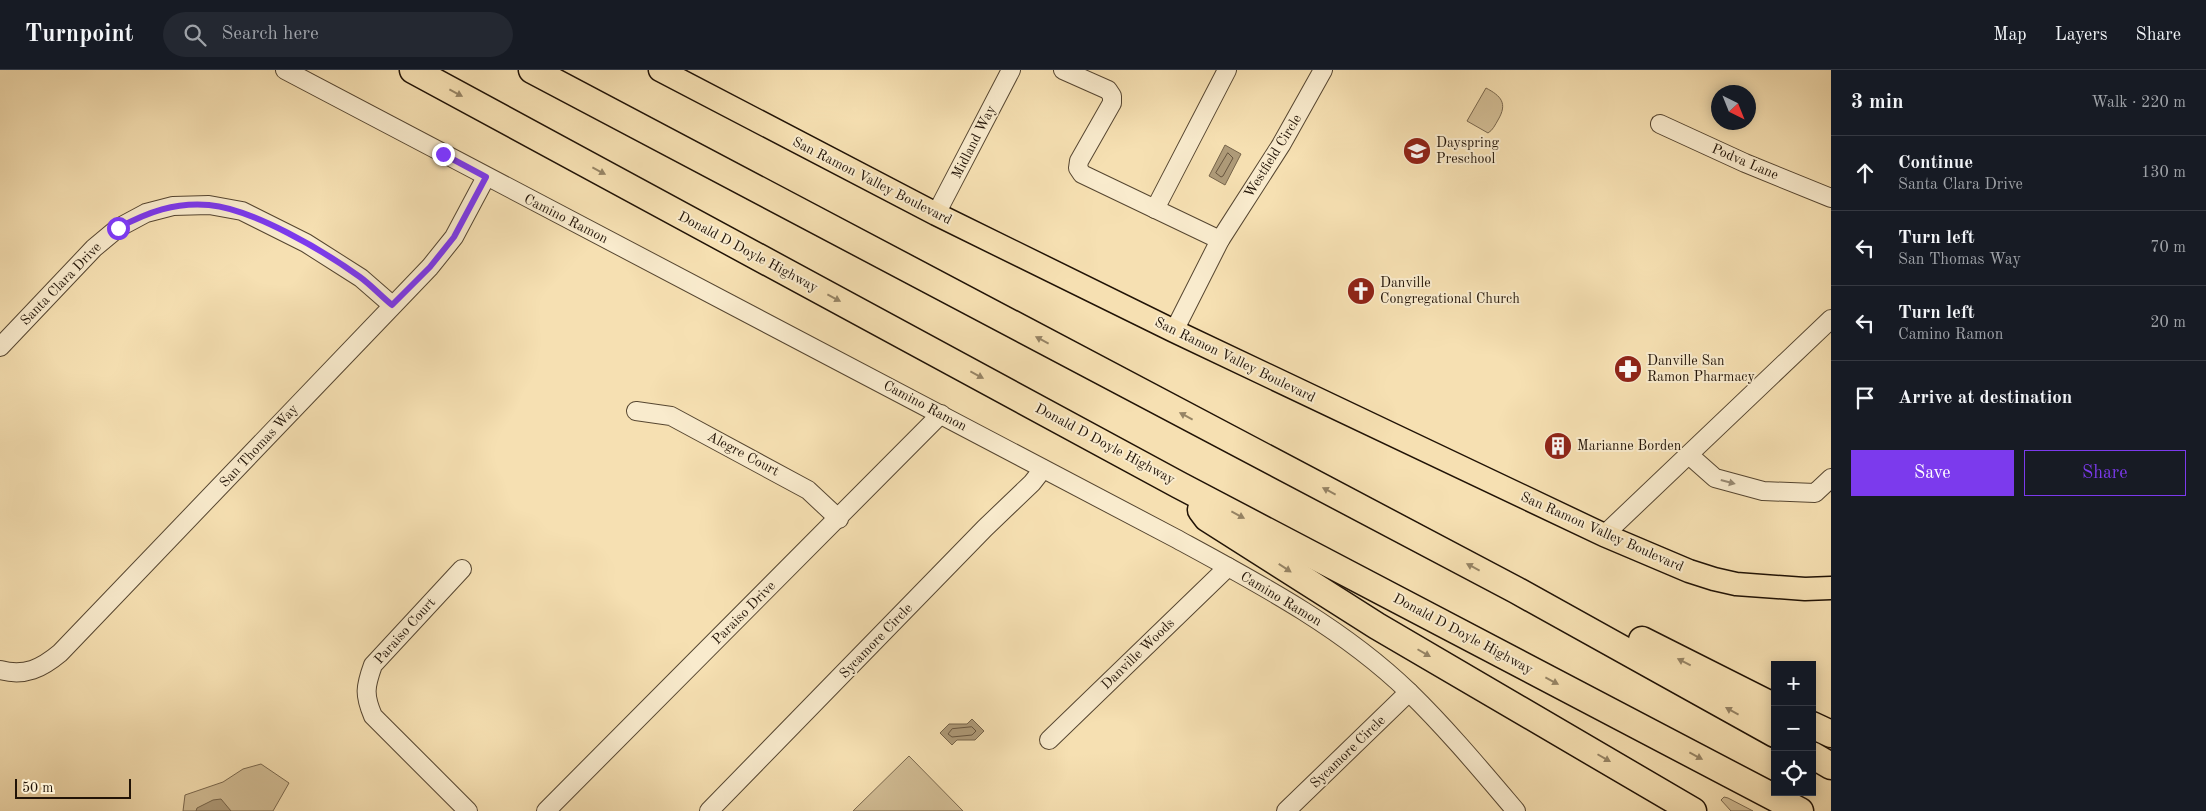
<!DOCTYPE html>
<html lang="en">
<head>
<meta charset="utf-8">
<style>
  :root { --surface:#171b24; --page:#242831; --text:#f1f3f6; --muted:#9ea1a6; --line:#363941; --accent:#7c3aed }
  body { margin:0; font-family:"Old Standard TT",serif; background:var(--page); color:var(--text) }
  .controls { position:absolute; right:15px; bottom:15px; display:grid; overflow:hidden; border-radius:0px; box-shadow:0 2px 12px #0003 }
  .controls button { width:45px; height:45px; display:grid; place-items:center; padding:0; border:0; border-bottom:1px solid var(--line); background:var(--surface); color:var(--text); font:25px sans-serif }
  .compass { position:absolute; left:1711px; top:15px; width:45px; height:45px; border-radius:50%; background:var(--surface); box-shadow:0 2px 12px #0003; rotate:137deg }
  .scale { position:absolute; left:15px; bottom:12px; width:116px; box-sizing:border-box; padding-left:5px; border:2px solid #211306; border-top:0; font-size:14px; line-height:18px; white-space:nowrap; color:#211306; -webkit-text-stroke:4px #f9ebcd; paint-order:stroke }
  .stop { position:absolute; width:15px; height:15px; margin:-11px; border:4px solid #7c3aed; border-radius:50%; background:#fff }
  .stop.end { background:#7c3aed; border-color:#fff; box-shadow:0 1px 5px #0008 }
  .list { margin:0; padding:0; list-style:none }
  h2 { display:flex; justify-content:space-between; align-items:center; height:65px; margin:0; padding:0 20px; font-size:21px }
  h2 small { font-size:16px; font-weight:400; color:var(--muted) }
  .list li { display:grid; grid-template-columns:32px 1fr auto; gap:15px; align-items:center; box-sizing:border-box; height:75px; padding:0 20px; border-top:1px solid var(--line) }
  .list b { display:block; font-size:19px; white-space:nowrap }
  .list p { margin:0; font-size:16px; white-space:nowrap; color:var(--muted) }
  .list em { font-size:16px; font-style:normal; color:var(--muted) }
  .actions { display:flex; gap:10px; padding:15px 20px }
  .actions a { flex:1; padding:11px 0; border:1px solid var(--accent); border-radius:0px; text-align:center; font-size:18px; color:var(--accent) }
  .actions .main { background:var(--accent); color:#fff }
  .icon { flex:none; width:28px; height:28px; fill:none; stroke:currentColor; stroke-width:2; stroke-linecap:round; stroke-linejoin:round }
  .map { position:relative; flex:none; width:1831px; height:741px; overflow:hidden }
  header { display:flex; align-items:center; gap:30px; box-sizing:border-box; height:70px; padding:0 25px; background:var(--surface); border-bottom:1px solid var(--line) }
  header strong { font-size:24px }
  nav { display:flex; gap:28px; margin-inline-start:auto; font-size:18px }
  .search { width:350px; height:45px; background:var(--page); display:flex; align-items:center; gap:12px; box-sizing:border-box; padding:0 18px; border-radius:28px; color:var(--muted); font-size:19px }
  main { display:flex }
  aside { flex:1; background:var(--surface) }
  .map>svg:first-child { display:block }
  .green { fill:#d2bd95; stroke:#7a684e }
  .water { fill:#ae9a78; stroke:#76644a }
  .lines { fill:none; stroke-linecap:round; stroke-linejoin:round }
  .shore { stroke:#68563f; stroke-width:1 }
  .minor-casing { stroke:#564631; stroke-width:20 }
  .major-casing { stroke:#211306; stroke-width:25 }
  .highway-casing { stroke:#211306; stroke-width:29 }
  .minor { stroke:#f9ebcd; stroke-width:18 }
  .major { stroke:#f6e0b2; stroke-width:22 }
  .highway { stroke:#f6e0b2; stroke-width:26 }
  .oneway { fill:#968465 }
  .oneway2 { fill:#988a73 }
  .route { stroke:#7c3aed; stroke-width:6 }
  .labels { text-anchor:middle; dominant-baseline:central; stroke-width:4; stroke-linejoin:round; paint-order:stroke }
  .street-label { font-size:14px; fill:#211306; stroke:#f9ebcd }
  .poi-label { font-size:14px; fill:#211306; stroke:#f9ebcd; text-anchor:start }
</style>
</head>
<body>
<header>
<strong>Turnpoint</strong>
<div class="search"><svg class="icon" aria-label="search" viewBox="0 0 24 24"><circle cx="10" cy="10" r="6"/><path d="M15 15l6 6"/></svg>Search here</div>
<nav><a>Map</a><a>Layers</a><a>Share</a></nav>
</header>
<main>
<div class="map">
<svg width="1831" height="741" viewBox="0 0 1831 741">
  <rect width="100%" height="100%" fill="#f6e0b2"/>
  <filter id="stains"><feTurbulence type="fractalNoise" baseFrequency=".004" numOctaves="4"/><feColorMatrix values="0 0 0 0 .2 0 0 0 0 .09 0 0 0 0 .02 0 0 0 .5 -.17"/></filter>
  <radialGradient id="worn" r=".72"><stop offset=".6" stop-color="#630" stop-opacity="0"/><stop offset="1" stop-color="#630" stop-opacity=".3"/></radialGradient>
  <g class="green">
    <path d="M1486,18C1501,26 1508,33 1498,50C1495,55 1493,60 1488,63L1467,51Z"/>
    <path d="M909,686L963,741H853Z"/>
    <path d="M261,694L289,713L273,741H183L185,725L223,712L243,699Z"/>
    <path d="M1724,727L1728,728L1753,741H1731L1721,730Z"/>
  </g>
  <g class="water">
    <path d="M1225,75L1241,84L1225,115L1209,106Z"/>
    <path d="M972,649L984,661L975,670H957L952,675L940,663L949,654H967Z"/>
    <path d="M221,729L231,741H196L197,738L213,730Z"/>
  </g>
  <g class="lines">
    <g class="shore">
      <path d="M1228,83L1233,88L1223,106L1221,107L1216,103Z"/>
      <path d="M972,657L976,661L972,665L952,667L948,664L952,659Z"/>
    </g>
    <defs>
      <g id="minor">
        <path d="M285,0L1175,468C1256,512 1342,557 1409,622C1447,659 1482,701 1516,741"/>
        <path d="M1063,0L1108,20L1112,26V33L1079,91L1078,98L1082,104L1220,170"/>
        <path d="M1660,54L1745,93L1831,128"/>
        <path d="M1155,139L1227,0"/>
        <path d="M936,144L1011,0"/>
        <path d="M1174,261L1220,170L1281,75L1323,0"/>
        <path d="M0,277L94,178L118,158L146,143L173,136L209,135L242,141L306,173L361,208L392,235"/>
        <path d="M636,341L671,346L808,420L839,449"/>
        <path d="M1689,385L1715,408L1763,421L1815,423L1831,408"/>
        <path d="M1604,465L1831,249"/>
        <path d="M462,499L373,595C365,617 364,625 373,646L468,741"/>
        <path d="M0,600C25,607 42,598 60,583L430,197L454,167L486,107"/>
        <path d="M1049,670L1228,497"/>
        <path d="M546,741L941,344"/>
        <path d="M709,741L985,458L1032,413L1043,399"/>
        <path d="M1286,741L1409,622"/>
      </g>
      <path id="major" d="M660,0L936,144L1174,261L1604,465L1689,501L1714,509L1736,514L1805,519L1831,518"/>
      <g id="highway">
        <path d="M413,0L1179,415L1800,741"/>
        <path d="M532,0L1516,520L1775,664"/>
        <path d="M1201,440L1207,448L1377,556L1693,741"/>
        <path d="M1642,570L1775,637"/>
        <path d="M1812,655L1831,664"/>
        <path d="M1812,685L1831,696"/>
      </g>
    </defs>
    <use href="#minor" class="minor-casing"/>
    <use href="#major" class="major-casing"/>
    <use href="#highway" class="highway-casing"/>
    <use href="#minor" class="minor"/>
    <use href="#major" class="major"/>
    <use href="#highway" class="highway"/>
  </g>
  <defs><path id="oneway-solid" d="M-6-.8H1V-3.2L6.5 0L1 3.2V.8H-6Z" transform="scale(1.25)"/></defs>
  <g class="oneway">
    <use href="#oneway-solid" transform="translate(456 23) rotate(28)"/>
    <use href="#oneway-solid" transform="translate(599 101) rotate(28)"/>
    <use href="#oneway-solid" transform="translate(834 228) rotate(28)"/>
    <use href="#oneway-solid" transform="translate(1042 270) rotate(-152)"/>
    <use href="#oneway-solid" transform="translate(977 305) rotate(28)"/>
    <use href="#oneway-solid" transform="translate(1186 346) rotate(-152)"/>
    <use href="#oneway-solid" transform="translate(1329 421) rotate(-152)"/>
    <use href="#oneway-solid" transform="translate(1238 445) rotate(28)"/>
    <use href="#oneway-solid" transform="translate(1473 497) rotate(-152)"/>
    <use href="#oneway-solid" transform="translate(1285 498) rotate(33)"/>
    <use href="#oneway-solid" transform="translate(1424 583) rotate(30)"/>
    <use href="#oneway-solid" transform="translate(1684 592) rotate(-153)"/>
    <use href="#oneway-solid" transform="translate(1552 611) rotate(28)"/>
    <use href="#oneway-solid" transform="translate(1732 641) rotate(-151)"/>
    <use href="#oneway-solid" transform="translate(1696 686) rotate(28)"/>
    <use href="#oneway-solid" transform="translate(1604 688) rotate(30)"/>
  </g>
  <use class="oneway2" href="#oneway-solid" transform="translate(1728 412) rotate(15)"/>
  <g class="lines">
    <path class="route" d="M118,158C148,142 175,132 209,135C253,139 324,181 360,207C371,215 381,226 392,235L430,197L454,167L486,107L443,84"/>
  </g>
  <defs>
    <symbol id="school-disc" viewBox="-11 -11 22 22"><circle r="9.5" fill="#8f2418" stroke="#f9ebcd"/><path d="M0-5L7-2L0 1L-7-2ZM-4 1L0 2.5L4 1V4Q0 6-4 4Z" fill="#fff"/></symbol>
    <symbol id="church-disc" viewBox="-11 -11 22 22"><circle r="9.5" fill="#8f2418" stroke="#f9ebcd"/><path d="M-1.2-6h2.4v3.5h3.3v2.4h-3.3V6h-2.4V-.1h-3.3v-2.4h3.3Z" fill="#fff"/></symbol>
    <symbol id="pharmacy-disc" viewBox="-11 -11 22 22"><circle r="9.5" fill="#8f2418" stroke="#f9ebcd"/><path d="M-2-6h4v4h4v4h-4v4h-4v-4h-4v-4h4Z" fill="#fff"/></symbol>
    <symbol id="building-disc" viewBox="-11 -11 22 22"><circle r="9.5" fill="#8f2418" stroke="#f9ebcd"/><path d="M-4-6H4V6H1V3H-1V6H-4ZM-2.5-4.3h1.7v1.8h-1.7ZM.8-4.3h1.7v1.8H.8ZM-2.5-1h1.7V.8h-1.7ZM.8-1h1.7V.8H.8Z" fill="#fff"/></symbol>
  </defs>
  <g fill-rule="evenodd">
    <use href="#school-disc" x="1401" y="65" width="32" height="32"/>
    <use href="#church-disc" x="1345" y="205" width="32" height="32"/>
    <use href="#pharmacy-disc" x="1612" y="283" width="32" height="32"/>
    <use href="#building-disc" x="1542" y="360" width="32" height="32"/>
  </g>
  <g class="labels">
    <g class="street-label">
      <text transform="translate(974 72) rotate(-63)">Midland Way</text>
      <text transform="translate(1273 86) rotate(-58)">Westfield Circle</text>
      <text transform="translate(1745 92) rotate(23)">Podva Lane</text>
      <text transform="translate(872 111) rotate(27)">San Ramon Valley Boulevard</text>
      <text transform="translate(566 149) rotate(27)">Camino Ramon</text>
      <text transform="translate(748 182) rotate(28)">Donald D Doyle Highway</text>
      <text transform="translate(61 214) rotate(-46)">Santa Clara Drive</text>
      <text transform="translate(1235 290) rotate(26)">San Ramon Valley Boulevard</text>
      <text transform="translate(925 336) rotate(28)">Camino Ramon</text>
      <text transform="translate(1105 374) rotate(28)">Donald D Doyle Highway</text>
      <text transform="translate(259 376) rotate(-47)">San Thomas Way</text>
      <text transform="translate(743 384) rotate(28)">Alegre Court</text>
      <text transform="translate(1602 462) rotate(24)">San Ramon Valley Boulevard</text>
      <text transform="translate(1281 529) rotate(31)">Camino Ramon</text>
      <text transform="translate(744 543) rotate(-45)">Paraiso Drive</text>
      <text transform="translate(405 561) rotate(-48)">Paraiso Court</text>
      <text transform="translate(1463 564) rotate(28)">Donald D Doyle Highway</text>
      <text transform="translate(876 571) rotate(-46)">Sycamore Circle</text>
      <text transform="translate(1138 584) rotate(-44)">Danville Woods</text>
      <text transform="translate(1348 682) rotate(-44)">Sycamore Circle</text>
    </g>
    <g class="poi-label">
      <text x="1436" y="73">Dayspring<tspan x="1436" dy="16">Preschool</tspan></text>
      <text x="1380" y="213">Danville<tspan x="1380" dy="16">Congregational Church</tspan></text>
      <text x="1647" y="291">Danville San<tspan x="1647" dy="16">Ramon Pharmacy</tspan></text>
      <text x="1577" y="376">Marianne Borden</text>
    </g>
  </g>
  <rect width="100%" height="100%" filter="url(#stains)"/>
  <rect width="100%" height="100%" fill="url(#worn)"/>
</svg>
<div class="controls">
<button>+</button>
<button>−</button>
<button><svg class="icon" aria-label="locate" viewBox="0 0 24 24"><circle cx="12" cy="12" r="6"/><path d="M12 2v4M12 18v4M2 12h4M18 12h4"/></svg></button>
</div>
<svg class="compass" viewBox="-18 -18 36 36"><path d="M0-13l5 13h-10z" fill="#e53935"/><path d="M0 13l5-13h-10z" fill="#9ea1a6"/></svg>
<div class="scale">50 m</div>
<div class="stop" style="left:118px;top:158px"></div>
<div class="stop end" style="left:443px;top:84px"></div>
</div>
<aside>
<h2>3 min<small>Walk · 220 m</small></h2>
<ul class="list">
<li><svg class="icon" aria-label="ahead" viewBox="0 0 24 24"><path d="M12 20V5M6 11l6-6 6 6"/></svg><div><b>Continue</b><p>Santa Clara Drive</p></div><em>130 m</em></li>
<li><svg class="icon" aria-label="left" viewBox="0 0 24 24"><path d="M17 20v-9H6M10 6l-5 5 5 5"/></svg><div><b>Turn left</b><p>San Thomas Way</p></div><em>70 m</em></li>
<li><svg class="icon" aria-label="left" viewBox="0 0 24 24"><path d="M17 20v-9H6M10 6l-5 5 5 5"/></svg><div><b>Turn left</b><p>Camino Ramon</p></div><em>20 m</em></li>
<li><svg class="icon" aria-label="arrive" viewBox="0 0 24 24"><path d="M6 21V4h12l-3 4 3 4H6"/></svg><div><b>Arrive at destination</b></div></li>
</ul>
<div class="actions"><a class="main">Save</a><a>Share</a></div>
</aside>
</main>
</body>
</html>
